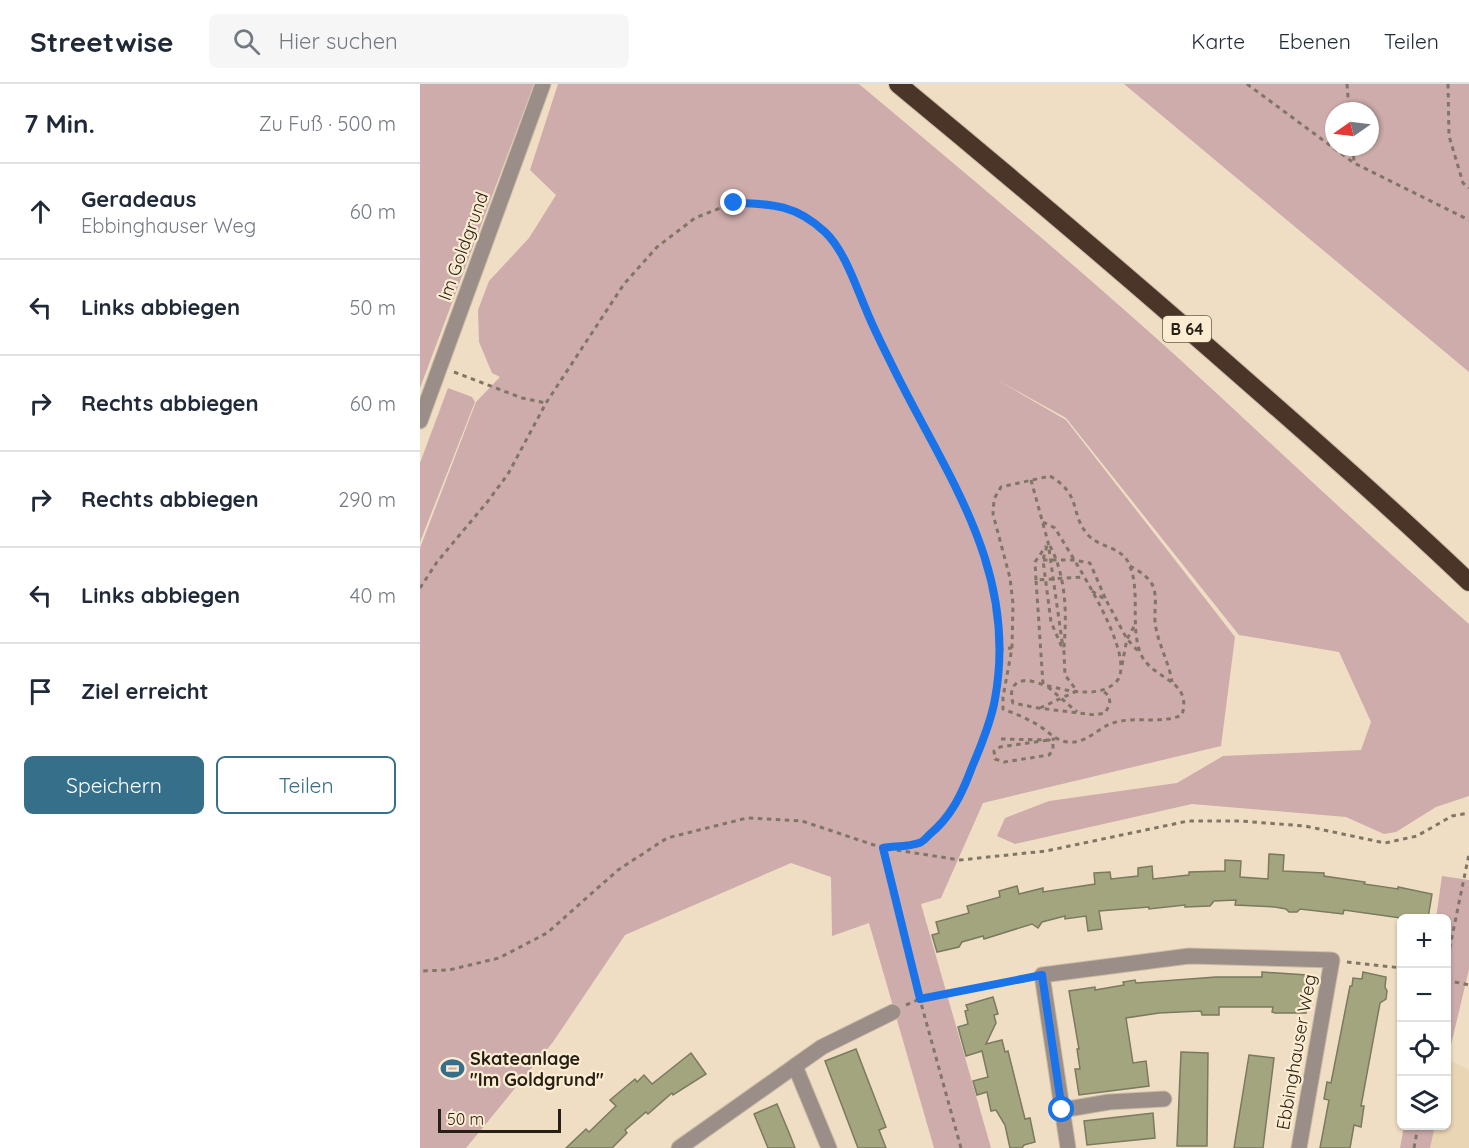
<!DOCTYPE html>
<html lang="de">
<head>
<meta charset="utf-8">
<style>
  :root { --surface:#fff; --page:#f6f6f7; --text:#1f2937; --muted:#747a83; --line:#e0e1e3; --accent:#366f89 }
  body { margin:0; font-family:Quicksand,sans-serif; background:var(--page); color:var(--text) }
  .controls { position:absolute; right:18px; bottom:18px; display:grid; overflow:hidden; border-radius:9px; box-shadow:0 2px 4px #0004 }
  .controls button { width:54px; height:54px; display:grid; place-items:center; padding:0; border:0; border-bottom:2px solid var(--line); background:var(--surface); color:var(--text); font:30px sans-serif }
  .compass { position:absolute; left:905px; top:18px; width:54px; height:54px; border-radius:50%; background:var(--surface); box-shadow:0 2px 4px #0004; rotate:256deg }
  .scale { position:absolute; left:18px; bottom:15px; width:123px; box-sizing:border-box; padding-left:6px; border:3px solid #262016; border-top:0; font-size:16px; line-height:21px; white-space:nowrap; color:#262016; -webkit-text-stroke:4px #fcecd1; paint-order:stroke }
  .stop { position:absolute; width:18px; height:18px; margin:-14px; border:4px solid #1a73e8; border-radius:50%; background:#fff }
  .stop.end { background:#1a73e8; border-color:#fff; box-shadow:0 2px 6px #0008 }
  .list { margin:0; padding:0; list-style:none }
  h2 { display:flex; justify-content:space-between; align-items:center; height:78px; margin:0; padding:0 24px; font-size:26px }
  h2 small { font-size:20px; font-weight:400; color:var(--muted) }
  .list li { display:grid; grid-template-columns:39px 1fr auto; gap:18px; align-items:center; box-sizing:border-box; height:96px; padding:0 24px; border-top:2px solid var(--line) }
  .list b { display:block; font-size:22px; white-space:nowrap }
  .list p { margin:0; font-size:20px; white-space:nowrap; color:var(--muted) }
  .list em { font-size:20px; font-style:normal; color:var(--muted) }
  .actions { display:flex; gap:12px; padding:18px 24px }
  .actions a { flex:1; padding:14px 0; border:2px solid var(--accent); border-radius:9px; text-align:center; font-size:21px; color:var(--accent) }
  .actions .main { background:var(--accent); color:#fff }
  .icon { flex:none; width:33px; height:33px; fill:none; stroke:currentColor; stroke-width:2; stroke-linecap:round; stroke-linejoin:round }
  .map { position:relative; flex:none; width:1049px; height:1064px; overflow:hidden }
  header { display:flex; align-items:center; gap:36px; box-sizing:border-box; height:84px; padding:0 30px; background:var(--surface); border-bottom:2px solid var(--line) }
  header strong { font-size:28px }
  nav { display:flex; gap:33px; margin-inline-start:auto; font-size:21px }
  .search { width:420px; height:54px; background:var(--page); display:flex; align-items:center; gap:15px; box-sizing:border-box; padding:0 21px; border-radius:9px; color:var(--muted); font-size:22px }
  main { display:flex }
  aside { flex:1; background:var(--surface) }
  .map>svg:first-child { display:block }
  .built { fill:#e9d4b3 }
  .green { fill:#cdacab; fill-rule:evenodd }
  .building { fill:#a3a57e; stroke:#797a5f; stroke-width:1.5 }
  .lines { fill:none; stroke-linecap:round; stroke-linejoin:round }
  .minor-casing { stroke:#cbbca5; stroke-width:17 }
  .highway-casing { stroke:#cbbca5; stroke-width:20 }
  .path { stroke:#817665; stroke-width:3; stroke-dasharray:4.5 4.5; stroke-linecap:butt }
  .minor { stroke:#9b8e88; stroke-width:15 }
  .highway { stroke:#4b3428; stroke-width:18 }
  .route { stroke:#1a73e8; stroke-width:8 }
  .labels { text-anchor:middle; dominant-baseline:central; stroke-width:4.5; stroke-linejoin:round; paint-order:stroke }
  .shield { fill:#fcecd1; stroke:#665d4e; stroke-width:1.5 }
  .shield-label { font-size:16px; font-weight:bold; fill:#262016 }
  .street-label { font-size:18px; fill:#262016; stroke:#fcecd1 }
  .poi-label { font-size:18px; font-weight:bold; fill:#262016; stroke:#fcecd1; text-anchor:start }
</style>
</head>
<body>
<header>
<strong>Streetwise</strong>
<div class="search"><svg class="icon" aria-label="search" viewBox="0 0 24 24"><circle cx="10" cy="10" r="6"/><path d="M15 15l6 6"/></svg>Hier suchen</div>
<nav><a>Karte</a><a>Ebenen</a><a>Teilen</a></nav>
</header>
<main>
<aside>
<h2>7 Min.<small>Zu Fuß · 500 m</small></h2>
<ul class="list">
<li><svg class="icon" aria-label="ahead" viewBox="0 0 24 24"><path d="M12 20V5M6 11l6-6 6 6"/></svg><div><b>Geradeaus</b><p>Ebbinghauser Weg</p></div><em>60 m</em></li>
<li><svg class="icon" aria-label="left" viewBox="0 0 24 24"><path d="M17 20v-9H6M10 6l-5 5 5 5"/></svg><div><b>Links abbiegen</b></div><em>50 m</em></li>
<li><svg class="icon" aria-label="right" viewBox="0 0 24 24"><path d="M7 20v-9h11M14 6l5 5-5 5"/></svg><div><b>Rechts abbiegen</b></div><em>60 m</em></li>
<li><svg class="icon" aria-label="right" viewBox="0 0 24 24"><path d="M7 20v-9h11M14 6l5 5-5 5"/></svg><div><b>Rechts abbiegen</b></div><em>290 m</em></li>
<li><svg class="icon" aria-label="left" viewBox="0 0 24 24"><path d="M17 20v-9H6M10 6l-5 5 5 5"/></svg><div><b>Links abbiegen</b></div><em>40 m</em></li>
<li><svg class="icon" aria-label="arrive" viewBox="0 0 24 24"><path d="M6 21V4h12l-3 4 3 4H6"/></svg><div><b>Ziel erreicht</b></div></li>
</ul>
<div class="actions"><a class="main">Speichern</a><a>Teilen</a></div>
</aside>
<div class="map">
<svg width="1049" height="1064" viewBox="0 0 1049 1064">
  <rect width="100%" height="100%" fill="#efdec4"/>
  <path class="built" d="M1027,975L1049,986V1064H1010L1015,1042H1026Z"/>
  <g class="green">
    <path d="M0,0H114L0,304Z"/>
    <path d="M138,0H439C545,89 652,178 755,271C853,361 949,452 1049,540V712L1016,723L976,748L964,750L926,733L772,720L595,760L577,752L585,734L629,717L757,699L803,672L941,666L951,638L919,568L819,551L646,334L572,293L646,336L815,553L801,662L563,719L521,814L501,820L571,1064H514L449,839L412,852L411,793L371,779L205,851L133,958L46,1064H0V464L56,318L80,293L72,289L59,258L58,226L69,197L109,154L136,111L110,86Z"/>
    <path d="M704,0H1049V288ZM914,27H950V63H914Z"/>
    <path d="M28,304L52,313L55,318L0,458V379Z"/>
    <path d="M1022,792L1049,796V885L1027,978L1026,834H1016Z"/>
    <path d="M984,1042H1015L1010,1064H980Z"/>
  </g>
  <g class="building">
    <path d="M849,770L864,771L863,787L904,789V792L945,798L944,800L978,805V803L1012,810L1008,834H981L924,826L923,830L880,825L877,828H869L866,825L855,823L815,821L816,816L794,817L790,822L765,823V821L729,825V823L679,827L682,845L668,847L666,832L645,835V832L622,838L618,844L612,840L564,855L563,852L542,858L539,863L517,868L512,851L519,849L516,838L549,829L547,822L580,813L579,807L597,802L599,810L623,804V808L675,800L674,789L690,788L691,795L718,792V784L732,782L733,795L769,791V788L805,787V776L821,777L820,793L848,795Z"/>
    <path d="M842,888L887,891L886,929H855L852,928L853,923H799V931H782L781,927L739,929L706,934L713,979L726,977L729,1002L659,1011L655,985H660L657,965H659L649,907L675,903V906L704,901L703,898L715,896L716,899L796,893H842Z"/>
    <path d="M943,888L966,893L965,903L967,907L966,915L960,919L941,1022H944L941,1043L934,1041L930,1064H900L909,1016L904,1015L907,998L911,999L930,902H932L933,894L942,895Z"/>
    <path d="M573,913L578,930L574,931L576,939L566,960L582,956L585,968L588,967L605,1035L610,1034L615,1058L604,1061L602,1064H590L585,1041L576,1026L571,1027L567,1008L557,1011L553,997L568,993L562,967L546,972L538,943L548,940L545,927L548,926L546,921Z"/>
    <path d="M436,965L466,1043L459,1046L466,1064H438L405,977Z"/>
    <path d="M761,968L788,969L787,1062H757Z"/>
    <path d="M271,969L286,990L253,1011L252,1009L228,1030L226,1028L205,1046L207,1049L192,1064H146L166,1045L169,1048L196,1022L190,1016L215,995L217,998L224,991L232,1000Z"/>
    <path d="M829,971L854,974L843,1064H814Z"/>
    <path d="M357,1020L370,1051L375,1064H348L334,1030Z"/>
    <path d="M733,1029L735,1054L667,1061L664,1037Z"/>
  </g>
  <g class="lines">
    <defs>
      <g id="minor">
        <path d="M0,337L123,0"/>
        <path d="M375,982L402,963L473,928"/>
        <path d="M642,1026L689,1018L744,1015"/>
        <path d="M259,1064L375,982L409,1064"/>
        <path d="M648,1064L622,891L769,872L912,876L879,1064"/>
      </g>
      <path id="highway" d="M478,0C599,100 719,202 837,306C909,369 980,432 1049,498"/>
    </defs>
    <use href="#minor" class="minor-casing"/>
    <use href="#highway" class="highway-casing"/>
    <g class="path">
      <path d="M827,0L934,79L1049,136"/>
      <path d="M927,0L929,27"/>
      <path d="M1028,0L1029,52L1043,99L1049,104"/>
      <path d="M933,63L934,79"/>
      <path d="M34,288L102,314L126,319"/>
      <path d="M630,392C663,411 649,431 669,452C681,464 702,463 709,480C721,506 710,541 720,568C730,596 773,594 762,631C739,641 713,631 690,640C676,646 665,660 648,658C636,657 630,649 621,643C609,635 596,630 583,625V613L592,564L593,520L590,494L573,430L574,415L581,403Z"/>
      <path d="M611,396L628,458L643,564"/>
      <path d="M623,438L635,444C649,469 722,576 695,599C677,615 645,606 624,601C617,599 609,595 602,597C591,599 590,610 593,619L618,624L675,631L685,629L690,620L689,612L683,607"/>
      <path d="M630,462C646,492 647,530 644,563"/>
      <path d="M623,476H653L670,479L686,516"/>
      <path d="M710,482C718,486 727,492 732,500C738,512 734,526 735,538C737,558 749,578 752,598"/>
      <path d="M616,496L615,478L626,462"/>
      <path d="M0,504L17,478L68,417L88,390L126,319L204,200L237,163L275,134L313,119L353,120L380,130L406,149L424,176L448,231L497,331L547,423L561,458L569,487L580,549L575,615L560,663L543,705L533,725L523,740L500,759L463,764L382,737L327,734L247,754L198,786L127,849L79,874L29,886L0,887"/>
      <path d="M672,507L686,516L707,555L718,567"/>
      <path d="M579,565L592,564"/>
      <path d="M702,581L707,555L716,539"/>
      <path d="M623,600L616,496L663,493"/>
      <path d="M628,603L657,628"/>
      <path d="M620,624L657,607L645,591L644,568L631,538L623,476L628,458"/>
      <path d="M581,655L629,656L633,659V666L629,671L584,678L575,675L574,667L580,663L629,656L635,655"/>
      <path d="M927,878L982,884"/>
      <path d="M1026,882L1049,770"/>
      <path d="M1026,896L1049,901"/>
      <path d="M486,921L500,915L608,894"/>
      <path d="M541,1064L496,901L463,764L540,776L626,767L768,737H820L885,742L965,759L997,752L1032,732L1049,729"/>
      <path d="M994,1064L998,1042"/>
    </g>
    <use href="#minor" class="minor"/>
    <use href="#highway" class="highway"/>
  </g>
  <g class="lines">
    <path class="route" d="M314,119C352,120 375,120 405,148C425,167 436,203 447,228C454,245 462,261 470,277C524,389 599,483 575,615C571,638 561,662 552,683C542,710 531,733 509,751C506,754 503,758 499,759C488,763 474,762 463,764L500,915L622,891L642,1026"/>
  </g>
  <defs>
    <symbol id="stadium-bare" viewBox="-9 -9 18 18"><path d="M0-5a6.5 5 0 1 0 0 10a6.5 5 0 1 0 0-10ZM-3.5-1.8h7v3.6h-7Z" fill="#366f89" stroke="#fcecd1" stroke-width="2.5" paint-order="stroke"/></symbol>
  </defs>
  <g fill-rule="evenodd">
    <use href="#stadium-bare" x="16" y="968" width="33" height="33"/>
  </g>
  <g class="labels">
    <rect class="shield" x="743" y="232" width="48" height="26" rx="4.5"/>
    <g class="shield-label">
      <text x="767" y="245">B 64</text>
    </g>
    <g class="street-label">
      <text transform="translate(43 162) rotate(-70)">Im Goldgrund</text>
      <text transform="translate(876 968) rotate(-80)">Ebbinghauser Weg</text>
    </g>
    <g class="poi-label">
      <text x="50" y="974">Skateanlage<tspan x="50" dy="21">"Im Goldgrund"</tspan></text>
    </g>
  </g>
</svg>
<div class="controls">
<button>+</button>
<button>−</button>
<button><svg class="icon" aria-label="locate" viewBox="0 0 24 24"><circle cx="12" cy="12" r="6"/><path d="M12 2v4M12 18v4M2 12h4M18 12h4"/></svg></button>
<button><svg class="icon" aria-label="layers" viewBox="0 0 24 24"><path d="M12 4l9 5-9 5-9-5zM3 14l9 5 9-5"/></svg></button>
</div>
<svg class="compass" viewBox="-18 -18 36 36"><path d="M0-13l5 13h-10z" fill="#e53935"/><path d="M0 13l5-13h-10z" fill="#747a83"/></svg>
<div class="scale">50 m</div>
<div class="stop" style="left:642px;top:1026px"></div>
<div class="stop end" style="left:314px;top:119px"></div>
</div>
</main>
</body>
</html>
